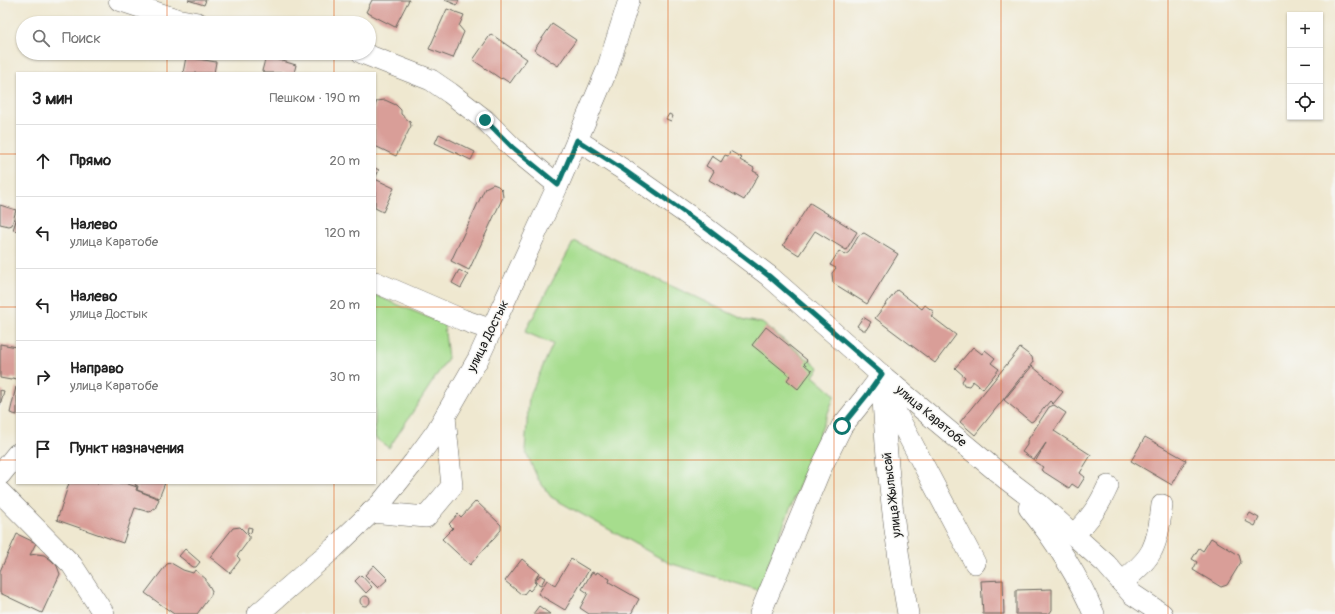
<!DOCTYPE html>
<html lang="ru">
<head>
<meta charset="utf-8">
<style>
  :root { --surface:#fff; --page:#f6f6f6; --text:#222; --muted:#767676; --line:#e0e0e0 }
  body { margin:0; font-family:Pangolin,sans-serif; background:var(--page); color:var(--text) }
  .controls { position:absolute; right:12px; top:12px; display:grid; overflow:hidden; border-radius:0px; box-shadow:0 1px 3px #0004 }
  .controls button { width:36px; height:36px; display:grid; place-items:center; padding:0; border:0; border-bottom:1px solid var(--line); background:var(--surface); color:var(--text); font:20px sans-serif }
  .stop { position:absolute; width:12px; height:12px; margin:-9px; border:3px solid #0f766e; border-radius:50%; background:#fff }
  .stop.end { background:#0f766e; border-color:#fff; box-shadow:0 1px 4px #0008 }
  .list { margin:0; padding:0; list-style:none }
  h2 { display:flex; justify-content:space-between; align-items:center; height:52px; margin:0; padding:0 16px; font-size:17px }
  h2 small { font-size:13px; font-weight:400; color:var(--muted) }
  .list li { display:grid; grid-template-columns:26px 1fr auto; gap:12px; align-items:center; box-sizing:border-box; height:72px; padding:0 16px; border-top:1px solid var(--line) }
  .list b { display:block; font-size:15px; white-space:nowrap }
  .list p { margin:0; font-size:13px; white-space:nowrap; color:var(--muted) }
  .list em { font-size:13px; font-style:normal; color:var(--muted) }
  .icon { flex:none; width:22px; height:22px; fill:none; stroke:currentColor; stroke-width:2; stroke-linecap:round; stroke-linejoin:round }
  .map { position:relative; flex:none; width:1335px; height:614px; overflow:hidden }
  .search { position:absolute; background:var(--surface); box-shadow:0 1px 3px #0004; left:16px; top:16px; width:360px; height:44px; display:flex; align-items:center; gap:10px; box-sizing:border-box; padding:0 14px; border-radius:22px; color:var(--muted); font-size:15px }
  .panel { position:absolute; background:var(--surface); box-shadow:0 1px 3px #0004; left:16px; top:72px; width:360px; height:412px; border-radius:0px }
  .map>svg:first-child { display:block }
  .green { fill:#a6dd8d; stroke:#617c54 }
  .building { fill:#d99e98 }
  .lines { fill:none; stroke-linecap:round; stroke-linejoin:round }
  .minor-casing { stroke:#66635b; stroke-width:22 }
  .minor { stroke:#fff; stroke-width:21 }
  .route { stroke:#0f766e; stroke-width:5 }
  .grid { fill:none; stroke:#de560d; stroke-width:1; stroke-opacity:0.55 }
  .labels { text-anchor:middle; dominant-baseline:central; stroke-width:3; stroke-linejoin:round; paint-order:stroke }
  .street-label { font-size:13px; fill:#1c1c1c; stroke:#f6f6f2 }
</style>
</head>
<body>
<div class="map">
<svg width="1335" height="614" viewBox="0 0 1335 614">
  <rect width="100%" height="100%" fill="#f6f6f2"/>
  <filter id="ink" filterUnits="userSpaceOnUse"><feTurbulence type="fractalNoise" baseFrequency=".025" numOctaves="2"/><feDisplacementMap in="SourceGraphic" scale="8" xChannelSelector="R" yChannelSelector="G"/><feConvolveMatrix kernelMatrix="1 2 1 2 8 2 1 2 1" color-interpolation-filters="sRGB"/></filter>
  <filter id="wash" filterUnits="userSpaceOnUse"><feTurbulence type="fractalNoise" baseFrequency=".012" numOctaves="4" result="noise"/><feDisplacementMap in="SourceGraphic" scale="16" xChannelSelector="R" yChannelSelector="G"/><feGaussianBlur stdDeviation="0.9" result="paint"/><feColorMatrix in="noise" values="0 0 0 0 0 0 0 0 0 0 0 0 0 0 0 0 0 1.4 0 .05"/><feComposite in="paint" operator="in"/></filter>
  <g filter="url(#wash)">
    <rect width="100%" height="100%" fill="#efe8d0"/>
    <g class="green">
      <path d="M574,241L745,320L762,323L819,368L813,376L835,395L758,590L669,563L551,497L538,479L525,450L529,397L553,344L525,332Z"/>
      <path d="M375,295L444,324L448,358L389,448L375,438Z"/>
    </g>
    <g id="blocks">
      <g class="building">
        <path d="M188,0H206L204,5Z"/>
        <path d="M372,0H409L395,27L366,12Z"/>
        <path d="M445,0H459L457,5Z"/>
        <path d="M447,9L464,15L459,26L464,32L453,58L429,49Z"/>
        <path d="M552,24L576,40L558,66L534,50Z"/>
        <path d="M491,34L527,59L510,83L502,78L501,79L473,60Z"/>
        <path d="M266,56L296,65L294,73H264V72L262,71Z"/>
        <path d="M186,57L216,62L214,73H183Z"/>
        <path d="M385,100L396,105L401,110V114L410,122L411,126L396,156L375,146V106L377,101Z"/>
        <path d="M669,114L673,116L671,121L666,119Z"/>
        <path d="M439,134L475,152L471,160L435,143Z"/>
        <path d="M730,151L742,158L740,160L754,168L753,171L759,174L744,200L709,180L714,171L706,166L712,156L721,162L725,155L728,156Z"/>
        <path d="M375,168L379,170L375,179L394,188L383,212L375,208Z"/>
        <path d="M493,184L498,186L502,190L503,197L469,270L451,261L485,188Z"/>
        <path d="M810,203L857,232L846,250L815,231L799,255L783,245Z"/>
        <path d="M0,205L16,210L12,225L9,226L0,224Z"/>
        <path d="M17,217V231L13,230Z"/>
        <path d="M864,233L898,254L867,304L833,283L832,273L836,268L830,265L839,251L845,255L849,252L859,235Z"/>
        <path d="M459,270L468,275L461,288L452,283Z"/>
        <path d="M897,290L922,309L925,305L934,312L931,316L956,335L935,363L875,318Z"/>
        <path d="M863,317L871,322L866,330H863L857,326Z"/>
        <path d="M766,327L807,360L804,364L812,371L798,389L787,380L790,376L752,345Z"/>
        <path d="M0,344L17,347V379L12,378L11,380L0,378Z"/>
        <path d="M973,347L982,354L985,350L995,358L991,363L999,369L983,389L973,381L969,386L964,385L962,381L965,377L955,368Z"/>
        <path d="M1020,348L1032,357L1033,362L975,435L960,422Z"/>
        <path d="M1032,366L1063,392L1053,404L1050,401L1033,421L1031,422L1004,400Z"/>
        <path d="M16,387L17,388V415L10,413Z"/>
        <path d="M0,390L4,391L0,405Z"/>
        <path d="M1054,405L1066,413L1054,431L1091,455L1080,473L1085,477L1078,488L1072,484L1069,488L1041,470L1043,467L1035,462L1046,443L1034,460L1022,452L1027,445V441L1049,407Z"/>
        <path d="M1145,437L1186,460L1172,485L1131,461Z"/>
        <path d="M69,483H125L137,487L136,490L159,499L155,509L153,508L152,511L149,512L135,508L123,543L57,520Z"/>
        <path d="M136,483H165L159,498L137,490L138,486L135,485Z"/>
        <path d="M476,501L501,525V530L470,565L442,539L453,528L449,524L458,514L461,517Z"/>
        <path d="M1250,513L1259,518L1255,526L1245,521Z"/>
        <path d="M240,527L249,536V540L237,556L239,558L240,560L230,573L210,557L233,528Z"/>
        <path d="M248,527L252,528L251,533L247,532Z"/>
        <path d="M17,534L36,543L30,555L37,554L44,555L51,560L57,566L60,574L42,613L0,593V571Z"/>
        <path d="M1211,538L1239,555L1241,562L1227,585L1221,587L1193,570L1197,562L1192,559L1199,548L1203,551Z"/>
        <path d="M185,549L200,562L196,567H193L179,556Z"/>
        <path d="M522,559L539,573L534,582L536,584L530,591L528,589L524,594H521L505,581Z"/>
        <path d="M571,559L589,570L565,610L538,594L547,580L555,585Z"/>
        <path d="M171,563L183,570L193,573L195,570L206,579V582L210,587L212,591L211,595L197,614H174L145,593L167,564Z"/>
        <path d="M374,565L388,579L378,588L365,575Z"/>
        <path d="M592,572L596,574L597,572L610,579L609,582L639,599L631,614H589L580,608L588,593L582,589Z"/>
        <path d="M361,575L372,587L366,593L355,581Z"/>
        <path d="M540,575L545,578L541,585L535,582Z"/>
        <path d="M1003,580L1004,614H983L981,581Z"/>
        <path d="M1052,589V610L1049,614H1016V590Z"/>
        <circle cx="365" cy="601" r="5"/>
        <path d="M539,606L550,614H533Z"/>
      </g>
    </g>
  </g>
  <g filter="url(#ink)">
    <use href="#blocks" fill-opacity="0" stroke="#66635b" stroke-width="1"/>
    <g class="lines">
      <defs>
        <g id="minor">
          <path d="M119,0L176,19L198,23"/>
          <path d="M362,53L431,80L450,93L485,120L513,148L558,185"/>
          <path d="M577,140L624,170L698,222L769,276L885,378L1006,479L1039,504L1106,564L1132,594L1162,614"/>
          <path d="M375,282L463,320L492,330"/>
          <path d="M882,375C885,455 894,535 908,614"/>
          <path d="M888,389L894,409L975,563"/>
          <path d="M0,475L17,454"/>
          <path d="M0,492L72,565L104,614"/>
          <path d="M1029,508C1055,540 1078,576 1094,614"/>
          <path d="M371,512L426,517L452,486L445,417"/>
          <path d="M1074,534C1090,519 1099,506 1108,486"/>
          <path d="M1122,583C1132,573 1146,563 1152,550C1159,536 1160,520 1162,505"/>
          <path d="M258,614L334,548L381,503L414,462L436,432L478,359L558,185L607,70L629,0"/>
          <path d="M760,614L820,470L842,426L867,395L882,375"/>
        </g>
      </defs>
      <use href="#minor" class="minor-casing"/>
      <use href="#minor" class="minor"/>
    </g>
  </g>
  <g class="lines" filter="url(#ink)">
    <path class="route" d="M485,120L513,148L558,185L577,140L624,170L698,222L769,276L882,374L867,395L842,426"/>
  </g>
  <path class="grid" d="M167,0V23M334,0V23M501,0V614M668,0V614M834,0V614M1001,0V614M1168,0V614M167,53V73M334,53V73M0,154H17M375,154H1335M0,307H17M375,307H1335M0,460H17M375,460H1335M167,483V614M334,483V614"/>
  <g class="labels">
    <g class="street-label">
      <text transform="translate(488 336) rotate(-64)">улица Достык</text>
      <text transform="translate(931 416) rotate(40)">улица Каратобе</text>
      <text transform="translate(892 495) rotate(-97)">улица Жылысай</text>
    </g>
  </g>
</svg>
<div class="controls">
<button>+</button>
<button>−</button>
<button><svg class="icon" aria-label="locate" viewBox="0 0 24 24"><circle cx="12" cy="12" r="6"/><path d="M12 2v4M12 18v4M2 12h4M18 12h4"/></svg></button>
</div>
<div class="stop" style="left:842px;top:426px"></div>
<div class="stop end" style="left:485px;top:120px"></div>
<div class="search"><svg class="icon" aria-label="search" viewBox="0 0 24 24"><circle cx="10" cy="10" r="6"/><path d="M15 15l6 6"/></svg>Поиск</div>
<section class="panel">
<h2>3 мин<small>Пешком · 190 m</small></h2>
<ul class="list">
<li><svg class="icon" aria-label="ahead" viewBox="0 0 24 24"><path d="M12 20V5M6 11l6-6 6 6"/></svg><div><b>Прямо</b></div><em>20 m</em></li>
<li><svg class="icon" aria-label="left" viewBox="0 0 24 24"><path d="M17 20v-9H6M10 6l-5 5 5 5"/></svg><div><b>Налево</b><p>улица Каратобе</p></div><em>120 m</em></li>
<li><svg class="icon" aria-label="left" viewBox="0 0 24 24"><path d="M17 20v-9H6M10 6l-5 5 5 5"/></svg><div><b>Налево</b><p>улица Достык</p></div><em>20 m</em></li>
<li><svg class="icon" aria-label="right" viewBox="0 0 24 24"><path d="M7 20v-9h11M14 6l5 5-5 5"/></svg><div><b>Направо</b><p>улица Каратобе</p></div><em>30 m</em></li>
<li><svg class="icon" aria-label="arrive" viewBox="0 0 24 24"><path d="M6 21V4h12l-3 4 3 4H6"/></svg><div><b>Пункт назначения</b></div></li>
</ul>
</section>
</div>
</body>
</html>
